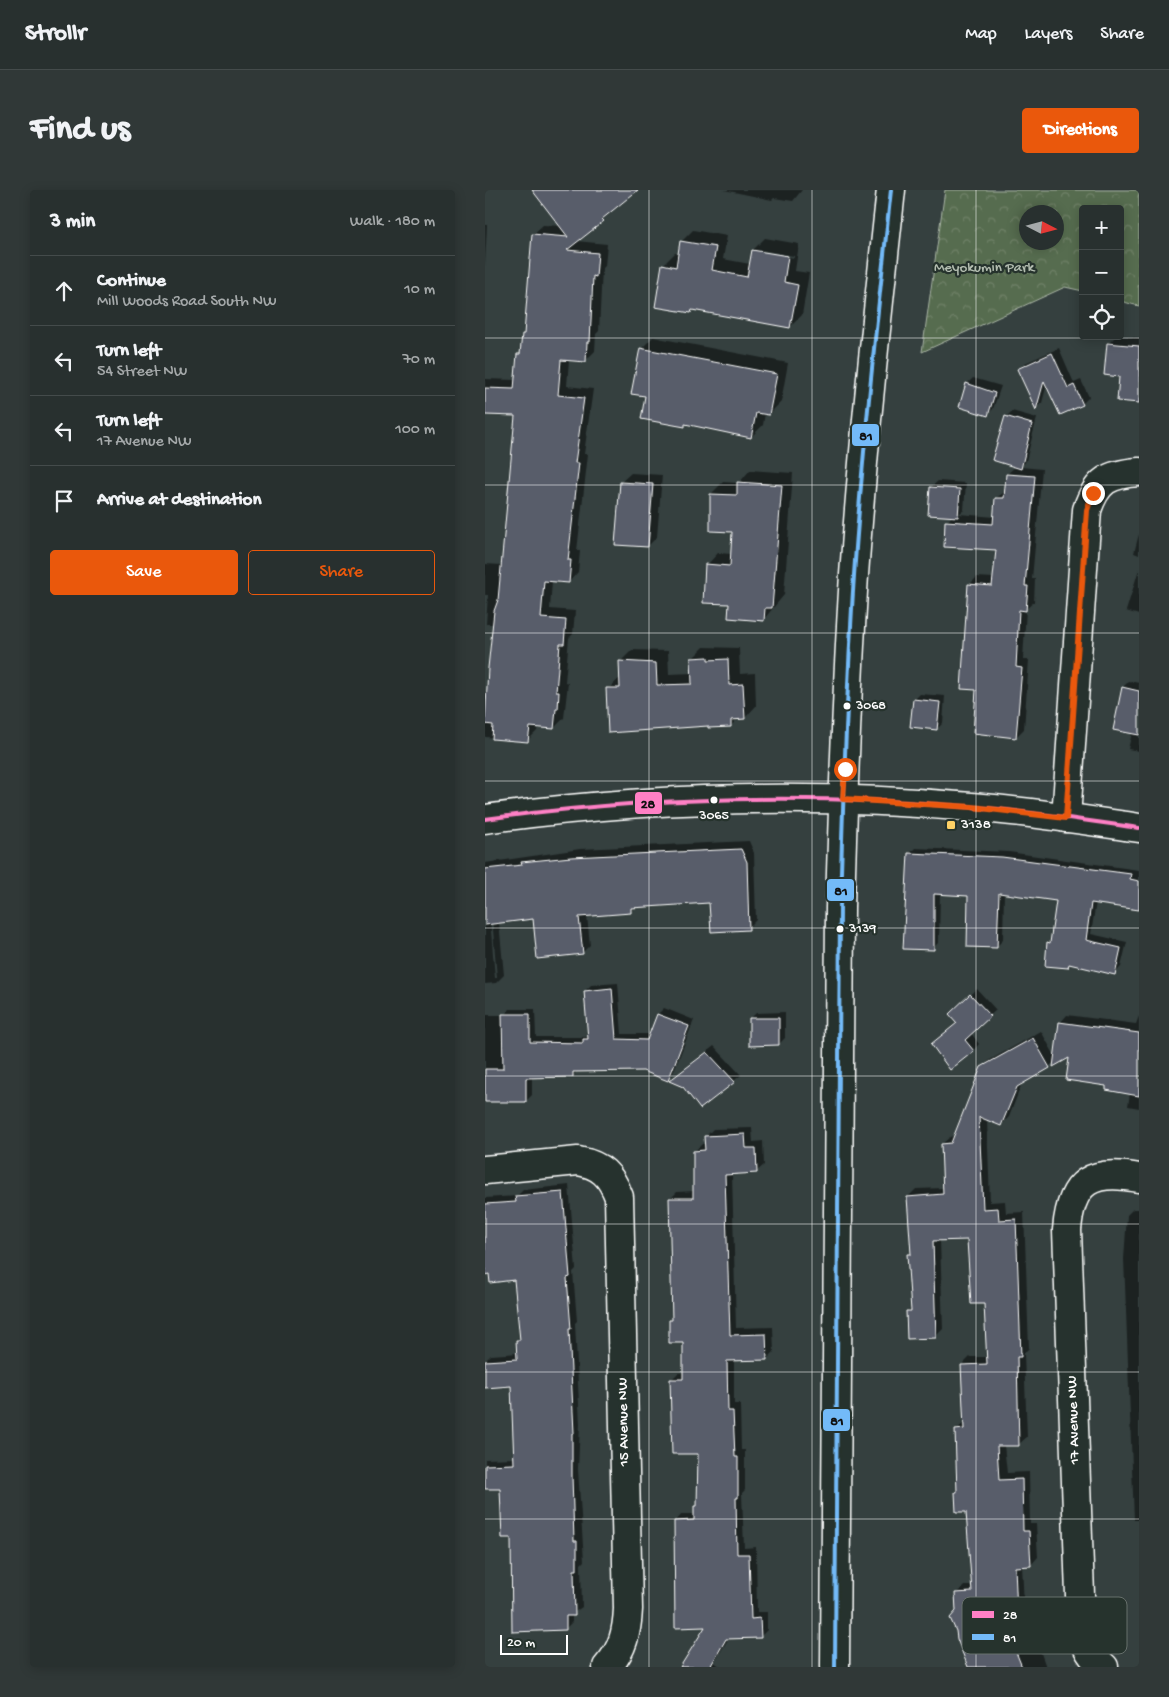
<!DOCTYPE html>
<html lang="en">
<head>
<meta charset="utf-8">
<style>
  :root { --surface:#28302f; --page:#303837; --text:#f1f3f6; --muted:#a5a9aa; --line:#444b4b; --accent:#ea580c }
  body { margin:0; font-family:"Gochi Hand",sans-serif; background:var(--page); color:var(--text) }
  .controls { position:absolute; right:15px; top:15px; display:grid; overflow:hidden; border-radius:5px; box-shadow:0 2px 12px #0003 }
  .controls button { width:45px; height:45px; display:grid; place-items:center; padding:0; border:0; border-bottom:1px solid var(--line); background:var(--surface); color:var(--text); font:25px sans-serif }
  .compass { position:absolute; left:534px; top:15px; width:45px; height:45px; border-radius:50%; background:var(--surface); box-shadow:0 2px 12px #0003; rotate:96deg }
  .scale { position:absolute; left:15px; bottom:12px; width:68px; box-sizing:border-box; padding-left:5px; border:2px solid #fff; border-top:0; font-size:14px; line-height:18px; white-space:nowrap; color:#fff; -webkit-text-stroke:4px #26332d; paint-order:stroke }
  .stop { position:absolute; width:15px; height:15px; margin:-11px; border:4px solid #ea580c; border-radius:50%; background:#fff }
  .stop.end { background:#ea580c; border-color:#fff; box-shadow:0 1px 5px #0008 }
  .list { margin:0; padding:0; list-style:none }
  h2 { display:flex; justify-content:space-between; align-items:center; height:65px; margin:0; padding:0 20px; font-size:21px }
  h2 small { font-size:16px; font-weight:400; color:var(--muted) }
  .list li { display:grid; grid-template-columns:32px 1fr auto; gap:15px; align-items:center; box-sizing:border-box; height:70px; padding:0 20px; border-top:1px solid var(--line) }
  .list b { display:block; font-size:19px; white-space:nowrap }
  .list p { margin:0; font-size:16px; white-space:nowrap; color:var(--muted) }
  .list em { font-size:16px; font-style:normal; color:var(--muted) }
  .actions { display:flex; gap:10px; padding:15px 20px }
  .actions a { flex:1; padding:11px 0; border:1px solid var(--accent); border-radius:5px; text-align:center; font-size:18px; color:var(--accent) }
  .actions .main { background:var(--accent); color:#fff }
  .icon { flex:none; width:28px; height:28px; fill:none; stroke:currentColor; stroke-width:2; stroke-linecap:round; stroke-linejoin:round }
  .map { position:relative; flex:none; width:654px; height:1477px; overflow:hidden; border-radius:5px }
  header { display:flex; align-items:center; gap:30px; box-sizing:border-box; height:70px; padding:0 25px; background:var(--surface); border-bottom:1px solid var(--line) }
  header strong { font-size:24px }
  nav { display:flex; gap:28px; margin-inline-start:auto; font-size:18px }
  .intro { display:flex; align-items:center; justify-content:space-between; box-sizing:border-box; height:120px; padding:0 30px }
  h1 { margin:0; font-size:35px }
  .button { padding:12px 22px; border-radius:5px; background:var(--accent); color:#fff; font-size:18px; font-weight:700 }
  main { display:flex; gap:30px; padding:0 30px }
  aside { flex:1; background:var(--surface); border-radius:5px; box-shadow:0 2px 12px #0003 }
  .map>svg:first-child { display:block }
  .park { fill:url(#park-crowns); stroke:#abb6a7; fill-rule:evenodd }
  .shadow { fill:#0007; fill-rule:evenodd }
  .building { fill:#595d6a; stroke:#fff }
  .lines { fill:none; stroke-linecap:round; stroke-linejoin:round }
  .minor-casing { stroke:#fff; stroke-width:31 }
  .minor { stroke:#26332d; stroke-width:28 }
  .bus-1-casing { stroke:#26332d; stroke-width:8 }
  .bus-2-casing { stroke:#26332d; stroke-width:8 }
  .bus-1 { stroke:#ff80c5; stroke-width:4 }
  .bus-2 { stroke:#73baf8; stroke-width:4 }
  .route { stroke:#ea580c; stroke-width:6 }
  .grid { fill:none; stroke:#fff; stroke-width:1; stroke-opacity:0.55 }
  .bus-dot { fill:#fff; stroke:#26332d; stroke-width:2 }
  .poi-dot { fill:#ffd166; stroke:#26332d; stroke-width:2 }
  .labels { text-anchor:middle; dominant-baseline:central; stroke-width:4.5; stroke-linejoin:round; paint-order:stroke }
  .bus-label { font-size:14px; fill:#fff; stroke:#26332d; text-anchor:start }
  .park-label { font-size:15px; fill:#b3bdb0; stroke:#26332d }
  .poi-label { font-size:15px; fill:#fff; stroke:#26332d; text-anchor:start }
  .street-label { font-size:15px; fill:#fff; stroke:#26332d }
  .key { fill:#26332d; stroke:#67706c; stroke-width:1 }
  .key-label { font-size:14px; fill:#fff }
  .line-badge { stroke:#26332d; stroke-width:2 }
  .pale-badge-label { font-size:14px; text-anchor:middle; font-weight:bold; fill:#111 }
</style>
</head>
<body>
<header>
<strong>Strollr</strong>
<nav><a>Map</a><a>Layers</a><a>Share</a></nav>
</header>
<div class="intro"><h1>Find us</h1><a class="button">Directions</a></div>
<main>
<aside>
<h2>3 min<small>Walk · 180 m</small></h2>
<ul class="list">
<li><svg class="icon" aria-label="ahead" viewBox="0 0 24 24"><path d="M12 20V5M6 11l6-6 6 6"/></svg><div><b>Continue</b><p>Mill Woods Road South NW</p></div><em>10 m</em></li>
<li><svg class="icon" aria-label="left" viewBox="0 0 24 24"><path d="M17 20v-9H6M10 6l-5 5 5 5"/></svg><div><b>Turn left</b><p>54 Street NW</p></div><em>70 m</em></li>
<li><svg class="icon" aria-label="left" viewBox="0 0 24 24"><path d="M17 20v-9H6M10 6l-5 5 5 5"/></svg><div><b>Turn left</b><p>17 Avenue NW</p></div><em>100 m</em></li>
<li><svg class="icon" aria-label="arrive" viewBox="0 0 24 24"><path d="M6 21V4h12l-3 4 3 4H6"/></svg><div><b>Arrive at destination</b></div></li>
</ul>
<div class="actions"><a class="main">Save</a><a>Share</a></div>
</aside>
<div class="map">
<svg width="654" height="1477" viewBox="0 0 654 1477">
  <defs>
    <pattern id="park-crowns" width="20" height="18" patternUnits="userSpaceOnUse" patternTransform="scale(1.25)"><rect width="20" height="18" fill="#576c4f"/><path d="M2 6a3 3 0 1 1 6 0M12 15a3 3 0 1 1 6 0" fill="none" stroke="#708269"/></pattern>
  </defs>
  <rect width="100%" height="100%" fill="#35403f"/>
  <filter id="ink" filterUnits="userSpaceOnUse"><feTurbulence type="fractalNoise" baseFrequency=".02" numOctaves="2"/><feDisplacementMap in="SourceGraphic" scale="10" xChannelSelector="R" yChannelSelector="G"/><feConvolveMatrix kernelMatrix="1 2 1 2 8 2 1 2 1" color-interpolation-filters="sRGB"/></filter>
  <g filter="url(#ink)">
    <path class="park" d="M460,0H654V116L635,111V19H598V101L580,97L437,162ZM542,22H572V52H542Z"/>
    <g class="shadow">
      <path d="M51,0H151L91,51L122,54L120,76L117,79L114,141L111,144L110,161L100,171L84,170L82,196L108,199L99,264H103L92,361H95L93,382L84,392L67,391L65,419L90,421L88,444L84,448L80,492L83,493L79,528L69,538L53,536L52,541L43,550L0,547L9,434H1L3,405H0V374L17,375L31,226L0,219V189L31,190L34,164L37,161L38,144L40,142L48,44L58,35L76,36Z"/>
      <path d="M239,0H317L308,11L289,8L287,10Z"/>
      <path d="M0,35H2L0,76Z"/>
      <path d="M208,40L242,46L238,69L265,74L268,60L280,48L314,54L310,81L324,83L317,125L305,137L208,119L206,122L178,75L190,63L194,64L196,52ZM275,60L309,66V68L275,62Z"/>
      <path d="M631,146L654,148V212L636,186L624,153Z"/>
      <path d="M168,147L303,173L296,212L284,224L280,223L278,235L266,247L202,233L200,236L162,205L156,159Z"/>
      <path d="M574,158L589,193L596,190L604,207L598,213L575,224L562,194L557,213L551,218L534,179L540,173Z"/>
      <path d="M488,188L516,196L508,219L502,225L482,194Z"/>
      <path d="M527,221L552,228L541,271L536,277L557,279L547,389H550L549,412L541,419L538,470H544L539,539L531,547L492,499L484,395L492,387L509,388L512,359L462,332L468,325L446,297L453,291L481,293L479,320L474,324L510,327L511,308L521,301L522,284L531,276L521,227Z"/>
      <path d="M265,280L308,283L299,405L279,429L245,413L222,375L233,363L247,364L248,341L226,304L238,292L254,293Z"/>
      <path d="M146,283L177,285L172,347L163,356L136,292Z"/>
      <path d="M654,344V365L649,363Z"/>
      <path d="M654,379V425L641,421Z"/>
      <path d="M219,457L254,458L255,484L270,483L271,516L260,528H253L246,536L225,535L123,499L136,487L135,472L147,460L183,461L184,484L208,483L207,469Z"/>
      <path d="M644,491L654,493V561L643,559L647,543L638,497Z"/>
      <path d="M435,504L460,506L458,533L452,539L429,510Z"/>
      <path d="M264,651L269,663L271,730L263,738L226,712L151,716L145,722L102,725L105,755L97,763L49,728L14,732L19,785L11,793L0,794V673L95,659ZM5,728H7L12,788H10Z"/>
      <path d="M430,658L524,662L654,680V719L611,712L606,744L642,752L636,777L630,783L586,774L583,777L563,753L567,749L573,710L519,703L518,750L511,757L485,704L455,703L454,752L448,758L424,664Z"/>
      <path d="M133,793L137,844H166L173,824L179,818L209,830L188,883L182,889L158,880L92,881L88,886L47,887V905L41,911H0V825H19L25,819H50L51,847H102L104,845L100,801L106,795Z"/>
      <path d="M492,799L511,820L486,843L494,854L488,861L447,854L473,832L472,818Z"/>
      <path d="M300,822V848L294,854L265,829L271,823Z"/>
      <path d="M582,825L651,834L654,826V918L643,916L645,903L623,894L586,866L569,873L537,893L524,927L516,935L502,929L505,1012L520,1011L521,1023L539,1022L544,1158L539,1163L542,1247L534,1254L519,1255L522,1283L544,1282L545,1334H551L553,1367L546,1375H537L539,1415L531,1423H526L540,1457L552,1452L561,1477H480L483,1476L472,1421L471,1404L479,1396H488L482,1320L471,1302L474,1300L471,1240L480,1232L477,1175L485,1167H503L500,1112L483,1048L455,1050L458,1139L450,1147L422,1122L427,1117L423,1065L427,1061L423,1007L431,999L459,998L457,954L465,947L470,946L497,878L505,870L556,841L570,866L575,833Z"/>
      <path d="M229,856L256,885L216,918L192,885Z"/>
      <path d="M267,938L268,952L278,951L279,975L271,982L247,983L251,1138L288,1137L289,1162L282,1169H249V1214H255L256,1260H260V1300L257,1303L259,1358L271,1357L272,1422H282V1440L275,1447L244,1448L229,1472L236,1477H197L222,1435L190,1332L197,1324H210V1317L214,1313V1262L186,1190L193,1183H199V1152L185,1130L188,1128L185,1009L192,1002L209,1001L210,961L217,954H221V946L228,939Z"/>
      <path d="M84,995L91,1079L88,1082L92,1131L90,1133L95,1234L93,1279L99,1371L96,1374L97,1417L87,1424V1432L80,1439L27,1347L16,1297L0,1298V1269L30,1268L28,1195L0,1171L6,1165L33,1163L32,1150L36,1147L30,1089L0,1068V1008L32,1006L38,1000Z"/>
      <path d="M648,1019H654V1330H649L639,1069L642,1025Z"/>
    </g>
    <g class="building">
      <path d="M47,0H153L117,29L119,31L82,60L113,63L111,87L108,86L105,152H102L101,172L76,170L73,205L99,208L90,273H94L83,370H86L84,393L59,391L56,428L81,430L79,454H75L71,502H74L73,519H71L69,539L45,537L43,552L7,549L8,535L0,534L3,478L9,421L13,410L30,226L0,225V198L29,199L32,164H35L37,144H39L47,44L83,47Z"/>
      <path d="M195,51L231,57L227,80L262,87L267,60L303,66L299,92L313,95L305,138L207,120L206,123L170,117L177,74L191,77Z"/>
      <path d="M622,153L654,156V213L632,211L634,187L619,185Z"/>
      <path d="M155,158L292,184L284,225L271,223L266,248L200,234V237L156,229L160,206L146,204Z"/>
      <path d="M567,163L583,198L589,195L598,215L575,225L559,191L551,220L532,179Z"/>
      <path d="M481,193L510,203L503,226L474,217Z"/>
      <path d="M520,226L547,234L536,279L507,270Z"/>
      <path d="M521,284L550,286L540,396H543L541,421L534,420L531,477L537,478L531,548L488,543L491,500L476,499L483,394L507,396L511,360L459,357L460,331L508,334L510,308H519Z"/>
      <path d="M135,292L168,294L163,357L130,355Z"/>
      <path d="M252,292L297,295L287,418H280L279,431L243,428L244,414L218,413L220,374L245,376L247,342L225,341V304L252,305Z"/>
      <path d="M445,297L475,299L473,327L443,325Z"/>
      <path d="M223,467V470L243,469L244,495L258,494L260,529L246,530V537L223,538V536L123,543L121,498H135L134,471L171,473L172,495L207,494L206,468Z"/>
      <path d="M637,497L654,501V545L628,540Z"/>
      <path d="M428,509L455,512L452,540L425,537Z"/>
      <path d="M256,659L262,672L264,740L226,742L224,713L146,718V723L94,727L98,764L52,769L48,729L0,735V679L37,675L36,672L86,667Z"/>
      <path d="M423,663L517,667L646,684L645,689L654,691V720L606,713L601,750L636,758L630,785L584,774L583,778L560,776L562,752L565,753L571,711L514,703L512,758L482,757L483,706L449,704V760L418,759Z"/>
      <path d="M127,798L131,849L162,850L172,824L204,836L183,891L158,881L88,882V887L41,888V912H0V879H18L17,824H45V852L98,853V849H103L99,801Z"/>
      <path d="M485,804L506,826L480,850L489,861L465,880L446,854L472,833L464,824Z"/>
      <path d="M264,828H294V855L264,856Z"/>
      <path d="M574,832L654,843V906L621,900V896L581,890L584,868L568,877Z"/>
      <path d="M548,848L565,878L532,897L516,936L494,927L498,1019L513,1018L514,1030L531,1029L536,1167H532L534,1256H512L514,1290L537,1289L538,1341H544L546,1376L530,1377L532,1424L516,1425L537,1477H483L472,1449L471,1441L465,1428L471,1421L470,1403L487,1402L481,1322H471L470,1302H472L470,1240L479,1239L476,1175L502,1174L499,1114H486L482,1050L448,1051L451,1148L422,1149L421,1121H426L422,1064H426L422,1007L458,1004L456,954L466,953L496,877Z"/>
      <path d="M222,862L250,892L215,919L198,897L184,891Z"/>
      <path d="M260,944L261,958H271L272,983L240,985L245,1145L281,1144L282,1170L242,1171L243,1221H248L250,1267H253V1308H251L252,1364H264L266,1429L275,1428L276,1448L241,1449L225,1477H195L220,1437L190,1438L189,1331L209,1330V1316H212L213,1264H187L185,1189H198V1153H184V1130H187L184,1008H208V961L220,960L219,946Z"/>
      <path d="M78,1002L85,1087L82,1088L86,1139H84L89,1243H87V1286L89,1351H92V1380H89L90,1426H81V1440L27,1442L26,1348H17L15,1299H0V1275L29,1274L26,1196L0,1198V1171L32,1169L31,1150H35L29,1090L5,1093L4,1084L0,1085V1014L31,1012L30,1006Z"/>
    </g>
    <g class="lines">
      <defs>
        <g id="minor">
          <path d="M581,628L602,320C612,290 624,284 654,282"/>
          <path d="M0,629C161,607 324,603 486,617C542,621 598,630 654,638"/>
          <path d="M0,980L93,971C116,975 126,985 134,1007L143,1419C142,1441 138,1460 122,1477"/>
          <path d="M350,1477L355,718C358,607 362,496 369,385C378,256 392,128 406,0"/>
          <path d="M619,1477C604,1465 598,1452 596,1433L582,1040C586,990 607,979 654,988"/>
        </g>
      </defs>
      <use href="#minor" class="minor-casing"/>
      <use href="#minor" class="minor"/>
      <defs>
        <path id="bus-1" d="M0,629C161,607 324,603 486,617C542,621 598,630 654,638"/>
        <path id="bus-2" d="M350,1477L355,718C358,607 362,496 369,385C378,256 392,128 406,0"/>
      </defs>
      <use href="#bus-1" class="bus-1-casing"/>
      <use href="#bus-2" class="bus-2-casing"/>
      <use href="#bus-1" class="bus-1"/>
      <use href="#bus-2" class="bus-2"/>
    </g>
  </g>
  <g class="lines" filter="url(#ink)">
    <path class="route" d="M360,579L358,609L487,617L581,628L602,320L608,303"/>
  </g>
  <path class="grid" d="M164,0V1477M327,0V1477M491,0V1477M0,148H654M0,295H654M0,443H654M0,591H654M0,738H654M0,886H654M0,1034H654M0,1182H654M0,1329H654"/>
  <g class="bus-dot">
    <circle cx="362" cy="516" r="4.5"/>
    <circle cx="229" cy="610" r="4.5"/>
    <circle cx="355" cy="739" r="4.5"/>
  </g>
  <rect class="poi-dot" x="461" y="630" width="10" height="10" rx="2.5"/>
  <g class="labels">
    <g class="bus-label">
      <text x="371" y="516">3068</text>
      <text x="229" y="626" text-anchor="middle">3065</text>
      <text x="364" y="739">3139</text>
    </g>
    <g class="park-label">
      <text x="499" y="78">Meyokumin Park</text>
    </g>
    <g class="poi-label">
      <text x="476" y="635">3138</text>
    </g>
    <g class="street-label">
      <text transform="translate(589 1230) rotate(-92)">17 Avenue NW</text>
      <text transform="translate(139 1232) rotate(-91)">15 Avenue NW</text>
    </g>
  </g>
  <rect x="477" y="1407" width="165" height="57" rx="8" class="key"/>
  <rect x="487" y="1421" width="22" height="7" fill="#ff80c5"/>
  <rect x="487" y="1444" width="22" height="6" fill="#73baf8"/>
  <g class="key-label">
    <text x="518" y="1429">28</text>
    <text x="518" y="1452">81</text>
  </g>
  <g class="line-badge">
    <rect x="366" y="233" width="29" height="24" rx="5" fill="#73baf8"/>
    <rect x="149" y="601" width="29" height="24" rx="5" fill="#ff80c5"/>
    <rect x="341" y="688" width="29" height="24" rx="5" fill="#73baf8"/>
    <rect x="337" y="1218" width="29" height="24" rx="5" fill="#73baf8"/>
  </g>
  <g class="pale-badge-label">
    <text x="381" y="250">81</text>
    <text x="163" y="618">28</text>
    <text x="356" y="705">81</text>
    <text x="352" y="1235">81</text>
  </g>
</svg>
<div class="controls">
<button>+</button>
<button>−</button>
<button><svg class="icon" aria-label="locate" viewBox="0 0 24 24"><circle cx="12" cy="12" r="6"/><path d="M12 2v4M12 18v4M2 12h4M18 12h4"/></svg></button>
</div>
<svg class="compass" viewBox="-18 -18 36 36"><path d="M0-13l5 13h-10z" fill="#e53935"/><path d="M0 13l5-13h-10z" fill="#a5a9aa"/></svg>
<div class="scale">20 m</div>
<div class="stop" style="left:360px;top:579px"></div>
<div class="stop end" style="left:608px;top:303px"></div>
</div>
</main>
</body>
</html>
